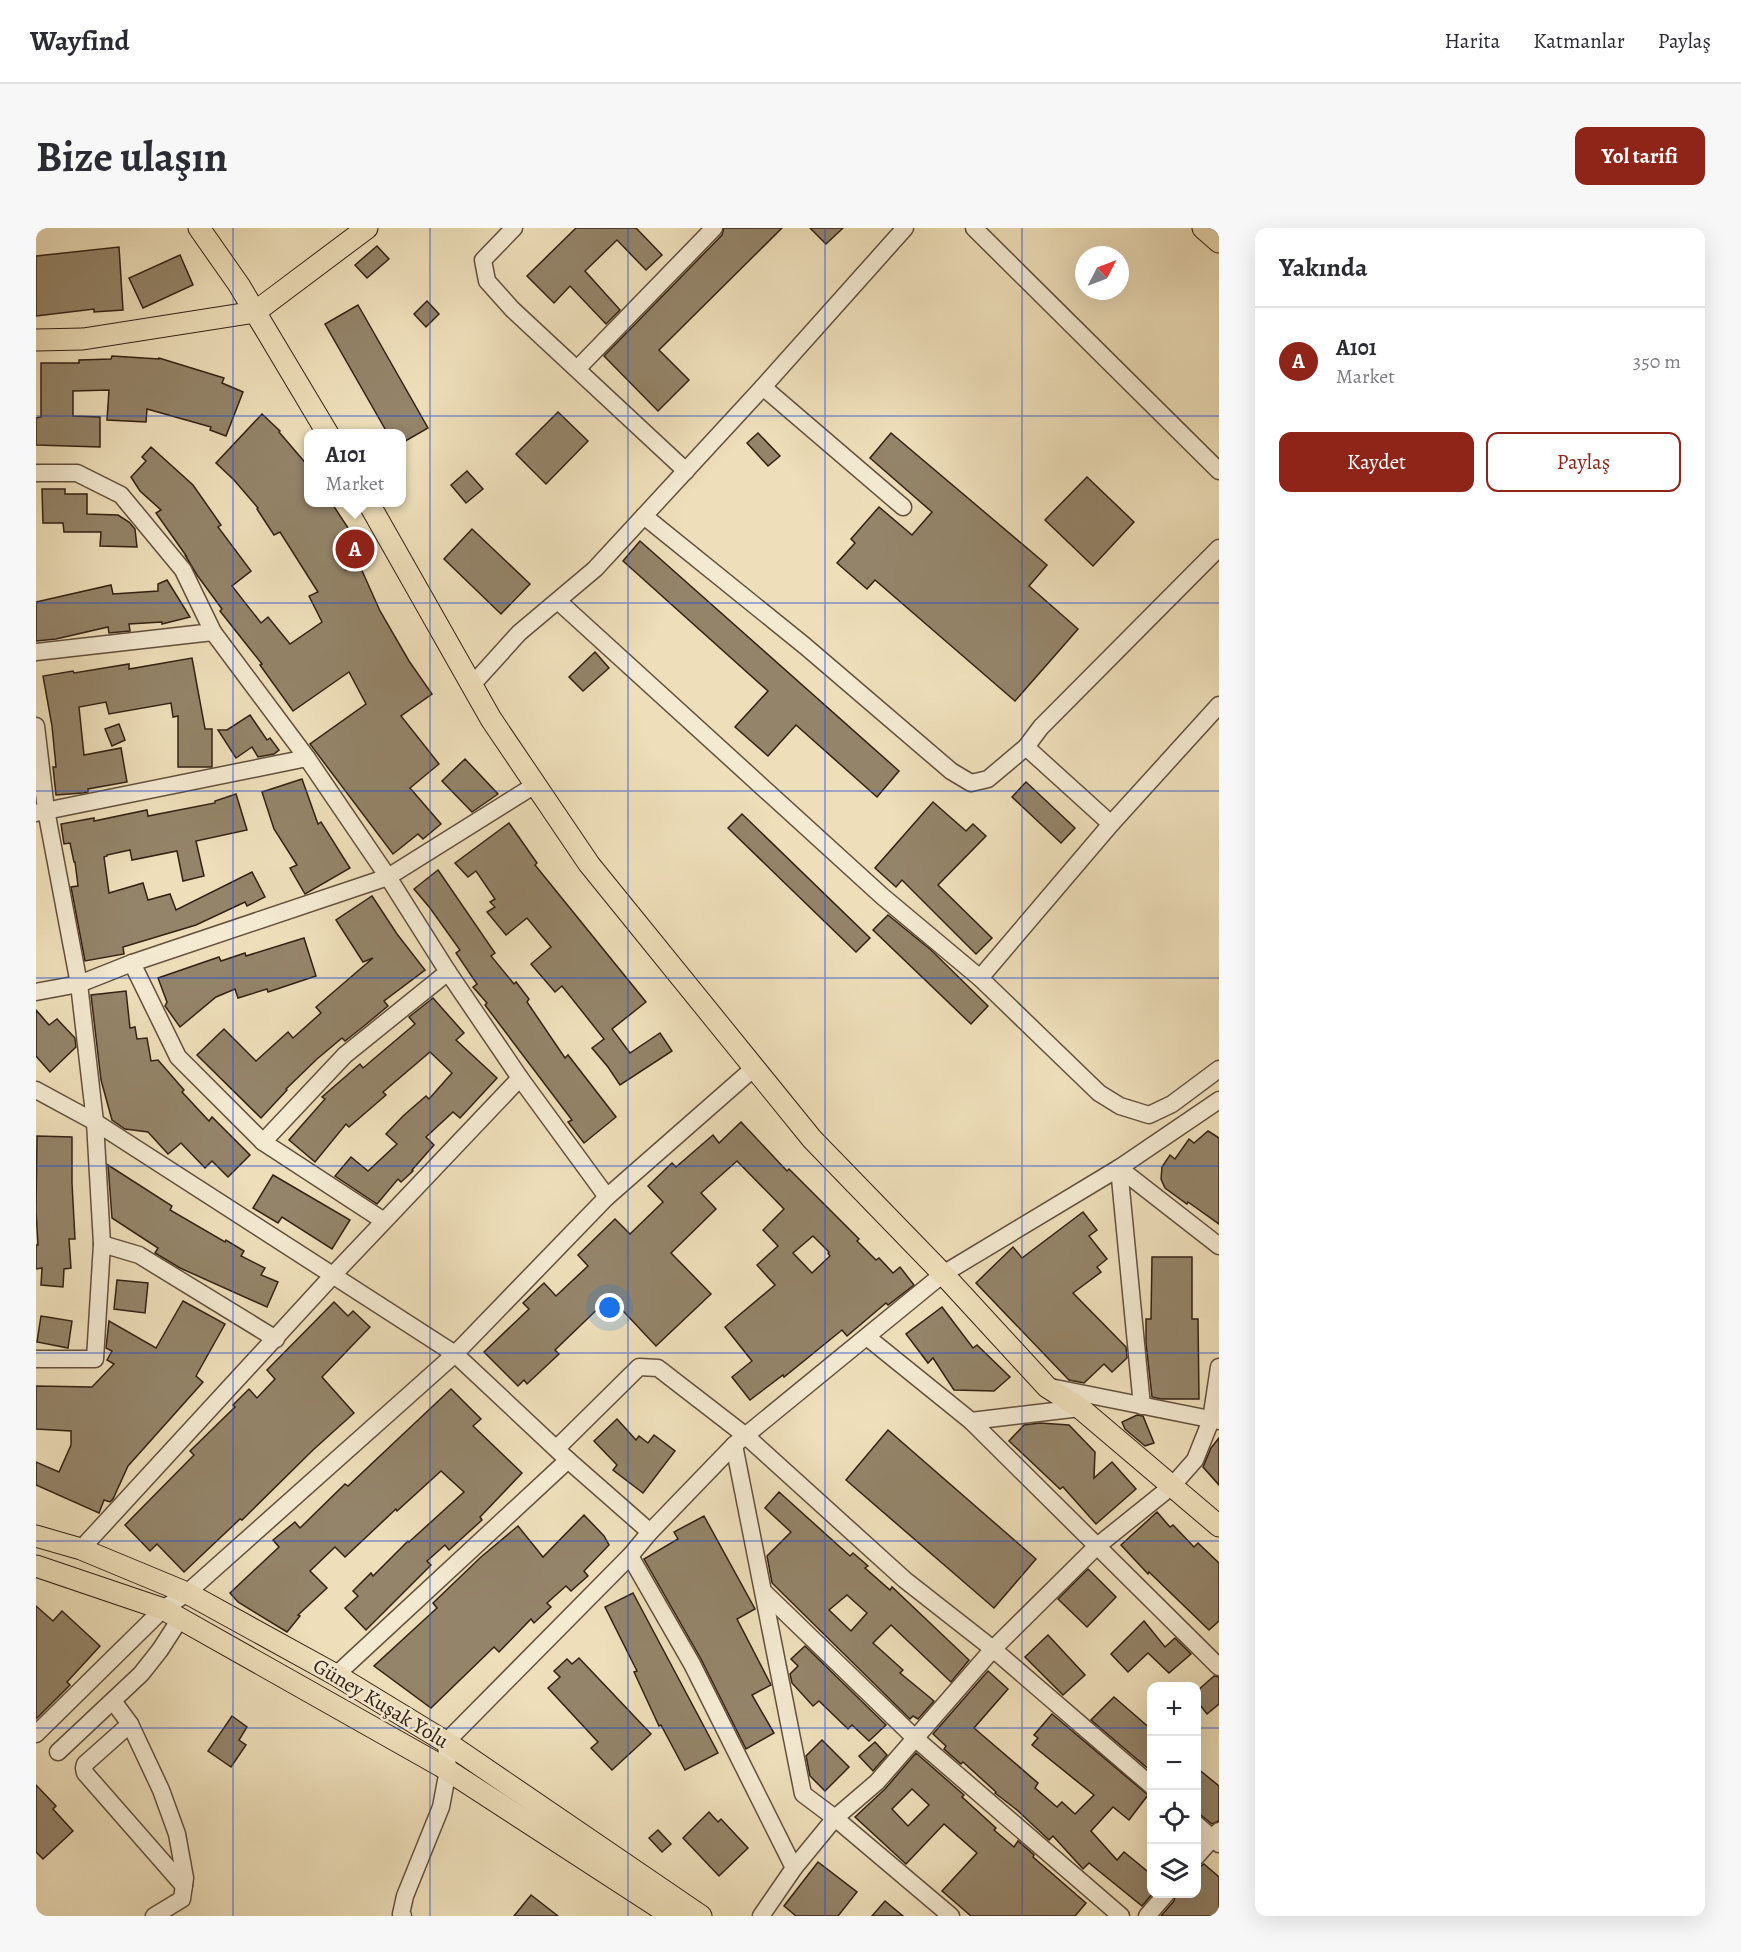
<!DOCTYPE html>
<html lang="tr">
<head>
<meta charset="utf-8">
<style>
  :root { --surface:#fff; --page:#f7f7f7; --text:#2b2b33; --muted:#7c7c81; --line:#e1e1e2; --accent:#8f2418 }
  body { margin:0; font-family:Alegreya,serif; background:var(--page); color:var(--text) }
  .controls { position:absolute; right:18px; bottom:18px; display:grid; overflow:hidden; border-radius:12px; box-shadow:0 6px 24px #0002 }
  .controls button { width:54px; height:54px; display:grid; place-items:center; padding:0; border:0; border-bottom:2px solid var(--line); background:var(--surface); color:var(--text); font:30px sans-serif }
  .compass { position:absolute; left:1039px; top:18px; width:54px; height:54px; border-radius:50%; background:var(--surface); box-shadow:0 6px 24px #0002; rotate:48deg }
  .you { position:absolute; left:574px; top:1080px; width:21px; height:21px; margin:-15px; border:4px solid #fff; border-radius:50%; background:#1a73e8; box-shadow:0 0 0 9px #1a73e833 }
  .badge { display:grid; place-items:center; width:39px; height:39px; border-radius:50%; background:var(--accent); color:#fff; font-size:20px; font-weight:700 }
  .pin { position:absolute; translate:-50% -50%; border:3px solid #fff; box-shadow:0 2px 6px #0006 }
  .popup { position:absolute; left:268px; top:201px; width:102px; height:78px; box-sizing:border-box; display:grid; place-content:center; border-radius:12px; background:var(--surface); filter:drop-shadow(0 2px 4px #0005); font-size:20px; white-space:nowrap; color:var(--muted) }
  .popup b { font-size:22px; color:var(--text) }
  .popup::after { content:''; position:absolute; left:50%; top:100%; margin-left:-12px; border:12px solid transparent; border-top-color:var(--surface) }
  .list { margin:0; padding:0; list-style:none }
  h2 { display:flex; justify-content:space-between; align-items:center; height:78px; margin:0; padding:0 24px; font-size:26px }
  h2 small { font-size:20px; font-weight:400; color:var(--muted) }
  .list li { display:grid; grid-template-columns:39px 1fr auto; gap:18px; align-items:center; box-sizing:border-box; height:108px; padding:0 24px; border-top:2px solid var(--line) }
  .list b { display:block; font-size:22px; white-space:nowrap }
  .list p { margin:0; font-size:20px; white-space:nowrap; color:var(--muted) }
  .list em { font-size:20px; font-style:normal; color:var(--muted) }
  .actions { display:flex; gap:12px; padding:18px 24px }
  .actions a { flex:1; padding:14px 0; border:2px solid var(--accent); border-radius:12px; text-align:center; font-size:21px; color:var(--accent) }
  .actions .main { background:var(--accent); color:#fff }
  .icon { flex:none; width:33px; height:33px; fill:none; stroke:currentColor; stroke-width:2; stroke-linecap:round; stroke-linejoin:round }
  .map { position:relative; flex:none; width:1183px; height:1688px; overflow:hidden; border-radius:12px }
  header { display:flex; align-items:center; gap:36px; box-sizing:border-box; height:84px; padding:0 30px; background:var(--surface); border-bottom:2px solid var(--line) }
  header strong { font-size:28px }
  nav { display:flex; gap:33px; margin-inline-start:auto; font-size:21px }
  .intro { display:flex; align-items:center; justify-content:space-between; box-sizing:border-box; height:144px; padding:0 36px }
  h1 { margin:0; font-size:42px }
  .button { padding:15px 27px; border-radius:12px; background:var(--accent); color:#fff; font-size:21px; font-weight:700 }
  main { display:flex; gap:36px; padding:0 36px }
  aside { flex:1; background:var(--surface); border-radius:12px; box-shadow:0 6px 24px #0002 }
  .map>svg:first-child { display:block }
  .building { fill:#948469; stroke:#332112; stroke-width:1.5; fill-rule:evenodd }
  .lines { fill:none; stroke-linecap:round; stroke-linejoin:round }
  .minor-casing { stroke:#62503c; stroke-width:19 }
  .major-casing { stroke:#332112; stroke-width:23 }
  .minor { stroke:#f4ead2; stroke-width:16 }
  .major { stroke:#eedfba; stroke-width:21 }
  .grid { fill:none; stroke:#1d4ed8; stroke-width:1.5; stroke-opacity:0.55 }
  .labels { text-anchor:middle; dominant-baseline:central; stroke-width:5; stroke-linejoin:round; paint-order:stroke }
  .street-label { font-size:21px; fill:#332112; stroke:#f4ead2 }
</style>
</head>
<body>
<header>
<strong>Wayfind</strong>
<nav><a>Harita</a><a>Katmanlar</a><a>Paylaş</a></nav>
</header>
<div class="intro"><h1>Bize ulaşın</h1><a class="button">Yol tarifi</a></div>
<main>
<div class="map">
<svg width="1183" height="1688" viewBox="0 0 1183 1688">
  <rect width="100%" height="100%" fill="#eedfba"/>
  <filter id="stains"><feTurbulence type="fractalNoise" baseFrequency=".00333" numOctaves="4"/><feColorMatrix values="0 0 0 0 .2 0 0 0 0 .09 0 0 0 0 .02 0 0 0 .5 -.17"/></filter>
  <radialGradient id="worn" r=".72"><stop offset=".6" stop-color="#630" stop-opacity="0"/><stop offset="1" stop-color="#630" stop-opacity=".3"/></radialGradient>
  <g class="building">
    <path d="M540,0H600L626,27L610,42L581,12L549,43L584,82L570,96L534,58L518,75L491,48Z"/>
    <path d="M688,0H746L623,122L653,152L622,183L568,128L686,7Z"/>
    <path d="M774,0H807L790,16Z"/>
    <path d="M341,18L353,31L331,50L319,37Z"/>
    <path d="M83,19L87,82L58,84V81L0,88V28Z"/>
    <path d="M144,27L157,57L107,80L93,50Z"/>
    <path d="M391,73L403,86L390,99L378,86Z"/>
    <path d="M322,77L392,200L366,215V206H352L289,96Z"/>
    <path d="M76,128L123,131V130L188,150L186,155L207,164L190,208L174,202L175,199L111,181L110,194L71,192L73,162L37,163V188L64,189V219L0,217V190L5,189V135H43V132L75,131Z"/>
    <path d="M522,184L552,213L510,256L480,226Z"/>
    <path d="M226,186L244,203L243,204L273,239V274H295L316,306L308,311L311,315L298,323L310,342L323,336L344,383L373,433L396,466L365,488L403,536L374,560L405,596L387,611L382,606L357,626L274,516L330,476L313,444L257,483L224,437L226,436L184,383L186,381L161,347L149,327L151,329L120,285L125,282L104,263L95,249L110,233L106,229L115,219L157,257L185,297L182,299L215,343L196,358L225,395L232,389L254,416L286,394L273,368L282,364L244,304L238,307L221,281L222,280L198,252L180,235Z"/>
    <path d="M722,205L744,228L732,238L711,215Z"/>
    <path d="M855,205L1011,337L993,358L1042,401L979,473L839,352L831,361L801,335L819,315L815,311L843,279L876,307L896,284L834,230Z"/>
    <path d="M431,243L447,261L430,275L415,257Z"/>
    <path d="M1051,249L1098,294L1057,338L1009,292Z"/>
    <path d="M6,261H29V266H51V286L82,287L93,294L99,301L101,319L64,318L65,304H28L27,295H7Z"/>
    <path d="M436,301L494,356L465,386L408,331Z"/>
    <path d="M604,313L863,543L841,569L760,497L732,528L699,499L732,463L587,333Z"/>
    <path d="M131,352L154,389L126,396V394L93,396L94,403L73,405L72,399L20,411L0,413V374L75,357L77,366L122,363V356Z"/>
    <path d="M559,424L573,440L547,463L533,449Z"/>
    <path d="M156,430L169,501H176V539H142V488L137,489L135,475L73,486L70,474L43,479L48,527L85,520L91,554L52,561V564L47,565L20,567L17,539H20L16,498L7,448L37,443L38,445L93,436V441Z"/>
    <path d="M214,487L231,512L234,510L243,522L238,526L222,529L216,519L200,530L182,502H191Z"/>
    <path d="M83,496L89,512L76,518L69,501Z"/>
    <path d="M429,531L462,566L436,584L406,553Z"/>
    <path d="M266,551L282,596L285,594L314,640L269,666L254,640L261,637L238,601L226,564Z"/>
    <path d="M990,554L1039,600L1025,615L976,569Z"/>
    <path d="M200,566L211,602L160,613L168,648L147,653L141,623L96,632L94,622L71,627V628L68,629L73,665L107,655L112,672L134,666L140,682L216,644L229,669L211,678L209,674L160,697L87,719L88,726L49,733L35,659L42,658L39,634H38L34,615L28,616L25,596L58,590V593L111,582L112,588L179,575V573Z"/>
    <path d="M897,574L930,603L937,596L950,608L902,657L956,710L940,726L866,652L860,659L839,640Z"/>
    <path d="M706,586L834,710L820,724L692,600Z"/>
    <path d="M473,595L501,635L499,637L610,774L576,801L594,825L624,805L636,823L584,857L572,839L556,820L568,811L526,758L519,764L495,736L515,719L491,690L470,707L451,684L459,679L454,674L459,671L440,643L432,649L419,635Z"/>
    <path d="M402,642L459,725L455,728L478,756L480,754L493,771L491,774L529,830L532,827L580,889L548,915L532,894L536,892L449,777L451,775L437,759L441,756L420,725L424,722L394,680L378,661Z"/>
    <path d="M336,668L361,706L389,742L348,773L352,778L328,798L309,813L306,810L281,831L250,861L251,862L225,890L161,827L188,801L220,833L252,804L257,810L285,785L280,779L337,730L327,734L300,692Z"/>
    <path d="M852,687L895,722L952,778L935,796L837,702Z"/>
    <path d="M268,710L280,748L232,764L231,761L202,770L199,761L180,769L144,799L129,778L131,774L122,750L183,729L185,733L209,725L210,728Z"/>
    <path d="M90,763L94,800L99,799L101,811L111,810L115,833L122,832L148,862L146,864L173,893L176,889L214,927L192,949L176,933L169,940L145,915L132,926L112,904L89,901L76,892L65,852L55,767Z"/>
    <path d="M397,770L428,805L420,812L461,850L424,890L417,884L390,909L398,917L376,942L377,943L365,954L362,951L341,976L299,948L315,929L332,943L361,916L350,906L367,888L390,868L393,871L416,845L394,824L347,864L350,867L313,899L310,896L279,934L253,912L289,871L286,869L324,836L327,840L379,796L373,789Z"/>
    <path d="M0,782L13,797L21,791L39,810L40,819L14,844L0,828Z"/>
    <path d="M705,894L751,943L753,941L823,1011L821,1013L840,1032L843,1030L857,1045L864,1039L878,1057L852,1077L850,1075L811,1108L806,1102L748,1149L747,1147L714,1172L696,1149L716,1133L689,1099L739,1057L721,1037L742,1018L727,1002L748,981L701,933L665,965L680,981L635,1025L675,1066L620,1118L574,1069L519,1122L523,1126L491,1156L488,1152L482,1158L448,1124L493,1081L487,1075L508,1055L520,1068L552,1038L542,1027L579,991L594,1006L627,974L612,958L636,935L640,939L677,907L683,915ZM777,1008L793,1024L792,1025L794,1028L776,1045L757,1025Z"/>
    <path d="M1172,903L1183,910V996L1152,974L1151,976L1129,960L1125,951L1126,939L1134,927L1139,931L1153,911L1158,915Z"/>
    <path d="M1,908L36,909V955L39,1011H33L35,1040L28,1041L27,1059L5,1057L6,1040L0,1041V1017H2L0,984Z"/>
    <path d="M72,937L136,978L134,982L189,1014L190,1012L208,1023L205,1028L229,1040L225,1047L242,1054L231,1079L144,1040L119,1025L122,1020L76,990Z"/>
    <path d="M237,947L314,992L296,1021L246,989L242,995L217,980Z"/>
    <path d="M1047,984L1061,1002L1053,1008L1071,1031L1061,1039L1065,1044L1037,1065L1090,1119L1091,1130L1076,1144L1068,1136L1048,1155L1033,1152L940,1055L977,1019L986,1030Z"/>
    <path d="M1116,1029H1156V1091H1162L1163,1171H1125L1116,1169L1110,1115V1091H1115Z"/>
    <path d="M81,1052L112,1055L109,1085L78,1081Z"/>
    <path d="M147,1073L189,1096L160,1148L167,1154L92,1238L77,1271L74,1274L68,1272L63,1285L0,1257V1234L23,1244L35,1217V1203L0,1201V1158L56,1159L78,1136L71,1132L76,1123L70,1120L73,1093L120,1120Z"/>
    <path d="M298,1074L312,1088L317,1083L334,1099L286,1149L318,1185L277,1222L206,1292L204,1291L148,1344L121,1316L114,1323L89,1297L158,1227L154,1223L199,1179L197,1177L213,1161L221,1170L239,1151L231,1142Z"/>
    <path d="M906,1079L937,1120L941,1117L974,1149L958,1163L918,1162L897,1130L892,1135L870,1106Z"/>
    <path d="M5,1088L36,1093L32,1120L1,1114Z"/>
    <path d="M415,1161L445,1191L437,1198L486,1245L444,1289L446,1292L413,1322L409,1317L391,1333L395,1337L330,1402L309,1380L322,1368L317,1363L335,1345L337,1348L372,1313L373,1314L428,1264L405,1243L361,1283L360,1281L309,1329L299,1319L274,1343L291,1360L262,1387L264,1388L251,1404L202,1374L194,1365L243,1319L237,1312L259,1294L264,1300L309,1256L312,1258Z"/>
    <path d="M1101,1187L1107,1188L1118,1215L1109,1218L1089,1201L1086,1194Z"/>
    <path d="M581,1191L600,1212L603,1208L612,1215L618,1207L639,1223L607,1265L577,1242L581,1237L558,1213Z"/>
    <path d="M1004,1195L1033,1197L1059,1224L1058,1250L1076,1234L1100,1261L1060,1296L1027,1259L1024,1261L973,1213L988,1197Z"/>
    <path d="M852,1202L1000,1331L958,1380L810,1252Z"/>
    <path d="M1183,1210V1257L1167,1239L1175,1220Z"/>
    <path d="M743,1264L814,1328L817,1325L832,1338L829,1340L854,1362L856,1359L933,1432L915,1454L855,1397L837,1415L867,1442L864,1445L898,1473L882,1491L877,1488L874,1491L736,1355L731,1328L755,1304L729,1280ZM811,1367L831,1385L815,1403L793,1382Z"/>
    <path d="M1121,1284L1134,1299L1137,1297L1158,1319L1162,1315L1183,1335V1393L1173,1402L1113,1344L1112,1346L1085,1317Z"/>
    <path d="M548,1287L568,1308L573,1317L548,1343L552,1348L535,1363L530,1358L511,1375L515,1379L498,1395L495,1391L463,1424L458,1419L395,1480L338,1438L401,1380L397,1375L445,1329L482,1298L507,1329Z"/>
    <path d="M668,1288L719,1381L701,1391L735,1457L716,1467L738,1505L710,1521L665,1431L608,1331L642,1311L638,1304Z"/>
    <path d="M1052,1341L1080,1369L1051,1399L1022,1371Z"/>
    <path d="M597,1365L682,1525L649,1542L625,1497L623,1498L598,1444L601,1443L569,1379Z"/>
    <path d="M0,1378L17,1393L26,1383L64,1418L31,1454L34,1457L0,1491Z"/>
    <path d="M1108,1393L1129,1419L1139,1410L1155,1426L1133,1445L1112,1425L1092,1444L1075,1426Z"/>
    <path d="M1012,1407L1049,1447L1027,1467L989,1429Z"/>
    <path d="M769,1418L850,1497L833,1513L816,1497L812,1501L783,1473L777,1478L756,1455L754,1446L762,1438L755,1431Z"/>
    <path d="M543,1430L615,1506L576,1542L555,1520L562,1514L512,1460L524,1449L518,1443L531,1431L536,1436Z"/>
    <path d="M952,1443L972,1461L938,1500L1002,1555L999,1560L1021,1579L1026,1574L1039,1586L1058,1567L996,1517L1002,1510L998,1507L1016,1486L1112,1567L1093,1592L1077,1579L1055,1603L1081,1632L1088,1624L1116,1647L1117,1665L1106,1678L1053,1635L1047,1641L1017,1608L1013,1612L981,1582L959,1565L960,1564L927,1534L925,1536L908,1521L910,1518L897,1506Z"/>
    <path d="M1178,1448L1183,1449V1476L1171,1486L1161,1473V1463Z"/>
    <path d="M1078,1469L1116,1502V1544L1055,1492Z"/>
    <path d="M196,1488L211,1499L203,1512L210,1517L195,1539L172,1523Z"/>
    <path d="M786,1512L813,1539L789,1563L774,1548L770,1528Z"/>
    <path d="M839,1514L851,1527L837,1543L823,1528Z"/>
    <path d="M880,1525L928,1567L926,1569L960,1600L958,1602L978,1619L982,1613L998,1627L997,1629L1050,1675L1039,1688H935L906,1663L941,1625L908,1596L870,1636L819,1589L849,1561ZM876,1561L893,1577L872,1598L856,1581Z"/>
    <path d="M1161,1540L1183,1558V1593L1176,1596L1161,1584Z"/>
    <path d="M0,1557L20,1578L17,1581L37,1603L7,1631L0,1624Z"/>
    <path d="M673,1584L682,1594L685,1591L712,1620L683,1648L647,1610Z"/>
    <path d="M622,1602L635,1616L626,1624L613,1610Z"/>
    <path d="M782,1634L821,1664L802,1688H760L748,1678Z"/>
    <path d="M1168,1636L1183,1649V1684L1179,1688H1125L1138,1673L1140,1665H1161V1641Z"/>
    <path d="M495,1667L522,1688H478Z"/>
    <path d="M849,1673L867,1688H836Z"/>
  </g>
  <g class="lines">
    <defs>
      <g id="minor">
        <path d="M478,0L447,32L451,53L476,81L650,243"/>
        <path d="M938,0L1183,243"/>
        <path d="M541,141L678,0"/>
        <path d="M727,159L867,279"/>
        <path d="M0,245H41L85,267L147,342L177,404L0,424"/>
        <path d="M608,288L769,418L915,543L935,555L952,551L990,519"/>
        <path d="M522,373L846,668L944,750L1075,596L1183,477"/>
        <path d="M436,457L483,405L559,341L727,159L869,0"/>
        <path d="M0,498L10,582L43,756L59,894L66,1016L59,1131H0"/>
        <path d="M0,585L271,530"/>
        <path d="M1075,596L990,519L1005,499L1183,320"/>
        <path d="M944,750L1063,865L1084,878L1113,887L1136,876L1183,841"/>
        <path d="M0,764L43,756L96,735"/>
        <path d="M0,862L59,894L419,1126L532,1232L614,1304L594,1328L410,1514L412,1542L405,1579L369,1668L365,1686L367,1688"/>
        <path d="M227,914L142,829L96,735L352,649L499,557"/>
        <path d="M571,969L718,840"/>
        <path d="M348,993L227,914L309,827L412,744"/>
        <path d="M66,1016L103,1027L240,1111"/>
        <path d="M831,1109L935,1193L1044,1180"/>
        <path d="M1019,1160L1183,1193"/>
        <path d="M1106,1178L1083,940L1183,1018"/>
        <path d="M935,1193L1183,1439"/>
        <path d="M698,1217L767,1566L799,1590L915,1688"/>
        <path d="M521,1220L603,1139L622,1140L710,1208L869,1352L957,1421L1116,1558"/>
        <path d="M614,1304L698,1217L907,1046L1083,940L1183,872"/>
        <path d="M45,1321L298,1046L484,850"/>
        <path d="M594,1328L656,1436L758,1640"/>
        <path d="M729,1365L880,1511L1085,1688"/>
        <path d="M300,1447L532,1232"/>
        <path d="M77,1473L94,1496L125,1562L141,1606L149,1650L146,1671L118,1688"/>
        <path d="M94,1496L49,1536L48,1540L49,1545L148,1658"/>
        <path d="M0,1506L127,1381L151,1365L419,1126L571,969L484,850L412,744L352,649L271,530L177,404"/>
        <path d="M22,1524L105,1446L124,1422L144,1391"/>
        <path d="M1160,1596L1183,1616"/>
        <path d="M1160,1629L1183,1603"/>
        <path d="M725,1688L758,1640L799,1590L841,1554L957,1421L1060,1319L1136,1258L1159,1232L1175,1192L1183,1139"/>
        <path d="M1111,1688L1130,1666"/>
      </g>
      <g id="major">
        <path d="M163,0L203,57L292,206"/>
        <path d="M1167,0L1183,14"/>
        <path d="M0,112L47,111L219,84L331,0"/>
        <path d="M332,274L455,491L553,636L776,911L907,1046L1011,1159L1044,1180L1183,1298"/>
        <path d="M0,1308L45,1321L151,1365L300,1447L410,1514L665,1688"/>
        <path d="M0,1338L127,1381L405,1538L636,1688"/>
      </g>
    </defs>
    <use href="#minor" class="minor-casing"/>
    <use href="#major" class="major-casing"/>
    <use href="#minor" class="minor"/>
    <use href="#major" class="major"/>
  </g>
  <path class="grid" d="M197,0V1688M394,0V1688M592,0V1688M789,0V1688M986,0V1688M0,188H1183M0,375H1183M0,563H1183M0,750H1183M0,938H1183M0,1125H1183M0,1313H1183M0,1500H1116M1160,1500H1183"/>
  <g class="labels">
    <g class="street-label">
      <text transform="translate(345 1475) rotate(31)">Güney Kuşak Yolu</text>
    </g>
  </g>
  <rect width="100%" height="100%" filter="url(#stains)"/>
  <rect width="100%" height="100%" fill="url(#worn)"/>
</svg>
<div class="controls">
<button>+</button>
<button>−</button>
<button><svg class="icon" aria-label="locate" viewBox="0 0 24 24"><circle cx="12" cy="12" r="6"/><path d="M12 2v4M12 18v4M2 12h4M18 12h4"/></svg></button>
<button><svg class="icon" aria-label="layers" viewBox="0 0 24 24"><path d="M12 4l9 5-9 5-9-5zM3 14l9 5 9-5"/></svg></button>
</div>
<svg class="compass" viewBox="-18 -18 36 36"><path d="M0-13l5 13h-10z" fill="#e53935"/><path d="M0 13l5-13h-10z" fill="#7c7c81"/></svg>
<div class="you"></div>
<div class="pin badge" style="left:319px;top:321px">A</div>
<div class="popup"><b>A101</b>Market</div>
</div>
<aside>
<h2>Yakında<small></small></h2>
<ul class="list">
<li><span class="badge">A</span><div><b>A101</b><p>Market</p></div><em>350 m</em></li>
</ul>
<div class="actions"><a class="main">Kaydet</a><a>Paylaş</a></div>
</aside>
</main>
</body>
</html>
